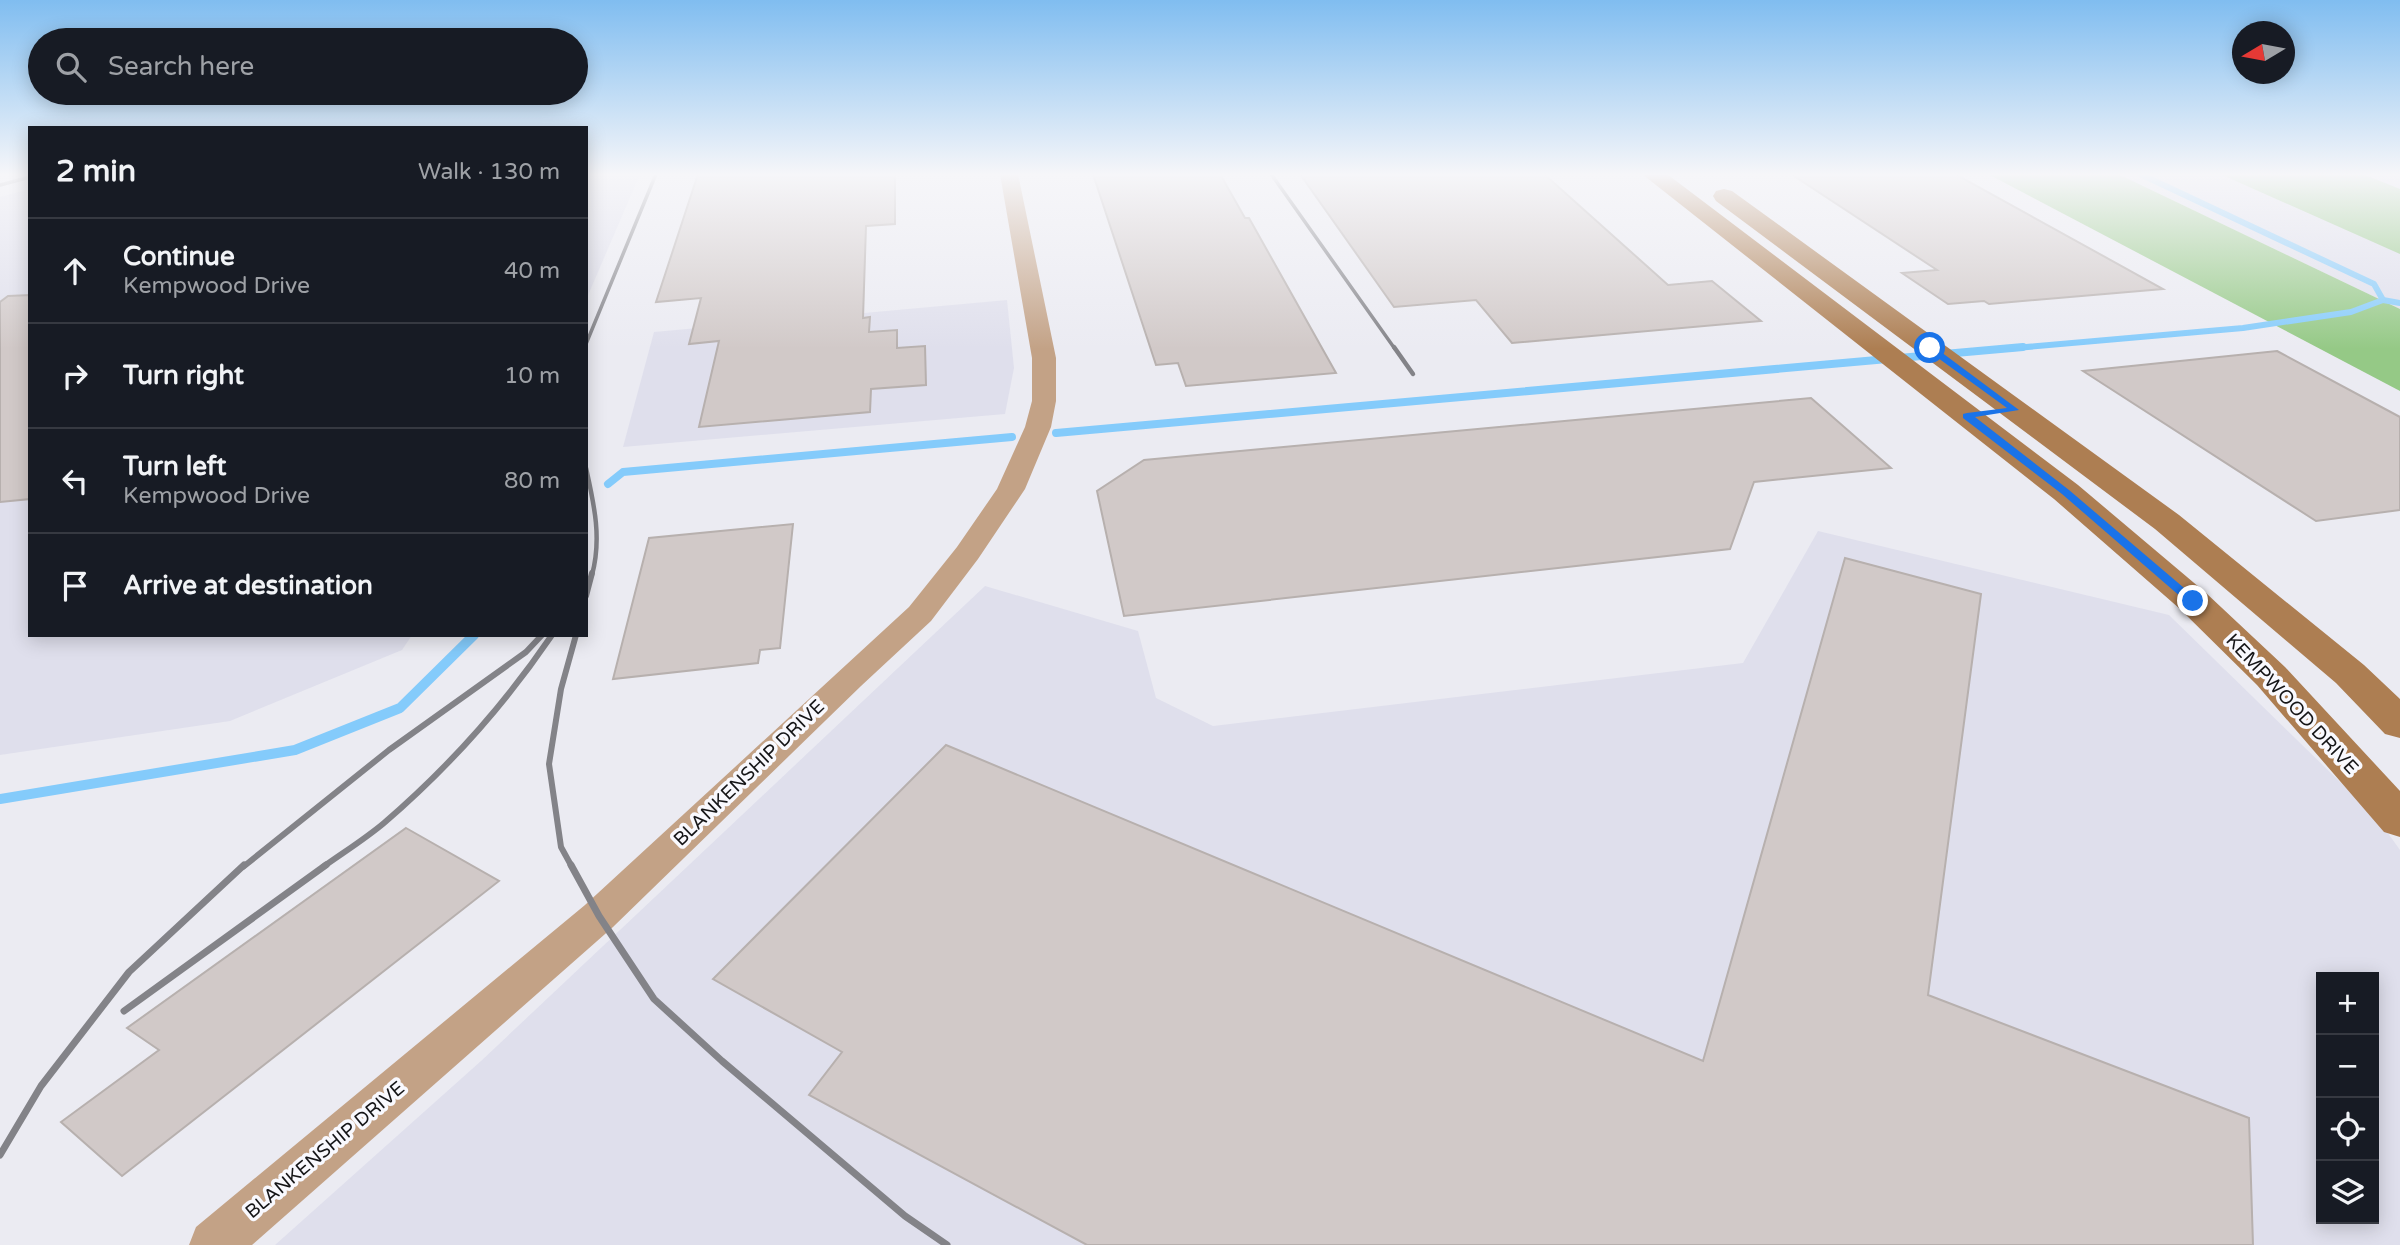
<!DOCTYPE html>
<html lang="en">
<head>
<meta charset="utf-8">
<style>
  :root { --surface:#171b24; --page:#20242c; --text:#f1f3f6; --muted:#9ea1a6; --line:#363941 }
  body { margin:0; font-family:"Varela Round",sans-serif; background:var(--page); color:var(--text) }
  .controls { position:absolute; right:21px; bottom:21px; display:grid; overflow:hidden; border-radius:0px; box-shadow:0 4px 18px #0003 }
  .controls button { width:63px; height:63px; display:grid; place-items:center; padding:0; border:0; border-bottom:2px solid var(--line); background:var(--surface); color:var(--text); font:35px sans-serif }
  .compass { position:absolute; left:2232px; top:21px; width:63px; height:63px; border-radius:50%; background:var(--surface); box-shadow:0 4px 18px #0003; rotate:260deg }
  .stop { position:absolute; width:21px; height:21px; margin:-16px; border:5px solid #1a73e8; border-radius:50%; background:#fff }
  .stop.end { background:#1a73e8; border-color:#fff; box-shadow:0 2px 7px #0008 }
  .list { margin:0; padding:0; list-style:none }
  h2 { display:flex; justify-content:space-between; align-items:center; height:91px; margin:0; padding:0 28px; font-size:30px }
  h2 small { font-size:23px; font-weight:400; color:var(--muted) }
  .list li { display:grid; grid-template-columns:46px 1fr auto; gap:21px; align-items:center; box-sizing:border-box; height:105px; padding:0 28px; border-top:2px solid var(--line) }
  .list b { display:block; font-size:26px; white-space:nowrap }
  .list p { margin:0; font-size:23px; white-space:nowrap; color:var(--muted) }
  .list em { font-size:23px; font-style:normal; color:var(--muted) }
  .icon { flex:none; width:38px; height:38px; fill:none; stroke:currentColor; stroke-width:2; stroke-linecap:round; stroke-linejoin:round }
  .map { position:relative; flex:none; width:2400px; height:1245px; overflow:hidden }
  .search { position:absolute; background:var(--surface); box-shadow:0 4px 18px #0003; left:28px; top:28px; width:560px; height:77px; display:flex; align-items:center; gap:18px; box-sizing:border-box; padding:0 24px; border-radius:38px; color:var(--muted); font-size:26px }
  .panel { position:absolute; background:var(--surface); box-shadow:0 4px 18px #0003; left:28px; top:126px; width:560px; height:511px; border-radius:0px }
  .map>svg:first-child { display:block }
  .built { fill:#dfdfec; fill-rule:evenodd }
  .green { fill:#95c986 }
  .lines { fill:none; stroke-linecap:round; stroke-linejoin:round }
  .stream-far2 { stroke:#84cbfb; stroke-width:6 }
  .stream-far1 { stroke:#84cbfb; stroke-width:8 }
  .stream { stroke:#84cbfb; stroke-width:10 }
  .building { fill:#d1c9c8; stroke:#b7b0ae; stroke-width:2 }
  .minor { fill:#c3a286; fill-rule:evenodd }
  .secondary { fill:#ad7e52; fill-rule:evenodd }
  .rail-far3 { stroke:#838388; stroke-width:3.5 }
  .rail-far2 { stroke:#838388; stroke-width:4.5 }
  .rail-far1 { stroke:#838388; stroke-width:6 }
  .rail { stroke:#838388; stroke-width:7 }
  .route { fill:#1a73e8 }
  .labels { text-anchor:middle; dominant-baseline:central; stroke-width:7; stroke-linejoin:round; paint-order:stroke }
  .street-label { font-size:19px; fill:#151517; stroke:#f9f9fe }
</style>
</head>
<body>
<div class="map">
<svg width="2400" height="1245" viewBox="0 0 2400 1245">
  <rect width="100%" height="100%" fill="#ebebf2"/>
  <g class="built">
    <path d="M586,174H640L586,300Z"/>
    <path d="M2118,174H2400V309Z"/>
    <path d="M30,189V635H412L402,650L230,721L0,755V197Z"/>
    <path d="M1007,300L1014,368L1005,414L623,447L654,332Z"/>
    <path d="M1818,531L2169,615L2377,818L2400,850V1245H275L481,1061L985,586L1138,631L1156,698L1213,726L1743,663ZM2321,977H2374V1219H2321Z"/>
  </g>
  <g class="green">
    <path d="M1988,174H2118L2400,309V391Z"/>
    <path d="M2220,174H2363L2400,189V254Z"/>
  </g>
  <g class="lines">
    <g class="stream-far2">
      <path d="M2383,300L2400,303"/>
      <path d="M2004,349L2243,328L2351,312L2383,300L2374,284L2140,174"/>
    </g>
    <g class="stream-far1">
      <path d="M1056,433L2023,347"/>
      <path d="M608,484L623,472L1012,437"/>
    </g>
    <path class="stream" d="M0,799L295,750L400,708L474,635"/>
  </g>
  <g class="building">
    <path d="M698,174H895V224L866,226L863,318L870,317L869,332L897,330V348L925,346L926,385L871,389L870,412L699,427L719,341L689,344L701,298L656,302Z"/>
    <path d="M1093,174H1220L1245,218H1249L1336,373L1186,386L1178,363L1156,365Z"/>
    <path d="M1300,174H1544L1668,285L1712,281L1761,321L1512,343L1476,300L1394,307Z"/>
    <path d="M1791,174H1955L2163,289L1989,304L1984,301L1948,304L1902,273L1937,270Z"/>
    <path d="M30,295V499L0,502V302L8,296Z"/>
    <path d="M2277,351L2400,417V510L2316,521L2083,371Z"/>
    <path d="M1811,398L1891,468L1754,482L1730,549L1124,616L1097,491L1144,460Z"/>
    <path d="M793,524L780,648L760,650L758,663L613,679L649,538Z"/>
    <path d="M1845,558L1981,594L1928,995L2249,1118L2253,1245H1087L809,1095L842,1052L713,979L946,745L1703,1061Z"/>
    <path d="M406,828L499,881L122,1176L61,1122L159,1050L127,1028Z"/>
  </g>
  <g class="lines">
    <path class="minor" d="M1000,174H1018L1056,358V401L1051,427L1025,489L978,559L931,621L861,686L613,927L252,1245H189L196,1227L585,905L909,607L957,547L997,489L1025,427L1032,401V358Z"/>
    <g class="secondary">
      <path d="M1642,174H1667L2078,485L2206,593L2285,667L2400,791V837L2384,832L2257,685L2180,609L2054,499Z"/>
      <path d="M1724,189L1732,191L2179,515L2364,665L2400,699V738L2385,734L2336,683L2155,529L1716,201L1713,196L1716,191Z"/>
    </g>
    <g class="rail-far3">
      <path d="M1271,174L1395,349"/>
      <path d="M0,185L30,177"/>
      <path d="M586,344L656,174"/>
    </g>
    <g class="rail-far2">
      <path d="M1394,347L1413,374"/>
      <path d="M586,468C594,504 602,538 592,575"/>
    </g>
    <g class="rail-far1">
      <path d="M586,596L592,573"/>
      <path d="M243,867L389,750L526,652L542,635"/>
      <path d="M323,867C344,852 365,839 384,823C448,768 505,704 552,635"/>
      <path d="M572,867L561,847L549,764L561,689L576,635"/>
    </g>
    <g class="rail">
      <path d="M571,865L599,916L654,999L722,1061L905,1216L947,1245"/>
      <path d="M124,1011L326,865"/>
      <path d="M0,1155L41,1086L129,972L244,865"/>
    </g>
  </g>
  <linearGradient id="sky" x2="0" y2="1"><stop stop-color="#80bdf0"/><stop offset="0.5" stop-color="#f6f6f9"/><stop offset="1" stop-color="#f6f6f9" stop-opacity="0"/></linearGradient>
  <rect width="2400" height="349" fill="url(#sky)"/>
  <path class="route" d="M1927,346H1933L2019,410L1975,417L2069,490L2197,599V604H2189L2062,494L1963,418V414L1967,413L2007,408L1927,350Z"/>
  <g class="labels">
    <g class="street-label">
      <text transform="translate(2292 704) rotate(47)">KEMPWOOD DRIVE</text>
      <text transform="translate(749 773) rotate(-44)">BLANKENSHIP DRIVE</text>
      <text transform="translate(325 1150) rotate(-40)">BLANKENSHIP DRIVE</text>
    </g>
  </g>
</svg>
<div class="controls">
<button>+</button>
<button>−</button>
<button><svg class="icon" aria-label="locate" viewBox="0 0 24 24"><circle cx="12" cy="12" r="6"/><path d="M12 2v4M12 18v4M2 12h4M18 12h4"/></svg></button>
<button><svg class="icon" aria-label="layers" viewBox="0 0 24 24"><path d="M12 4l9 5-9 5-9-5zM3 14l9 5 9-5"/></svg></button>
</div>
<svg class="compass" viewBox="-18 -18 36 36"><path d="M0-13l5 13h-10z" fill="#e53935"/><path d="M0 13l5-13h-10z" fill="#9ea1a6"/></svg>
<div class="stop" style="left:1930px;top:348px"></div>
<div class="stop end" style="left:2193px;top:601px"></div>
<div class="search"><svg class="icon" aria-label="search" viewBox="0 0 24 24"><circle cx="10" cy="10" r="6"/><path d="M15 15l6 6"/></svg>Search here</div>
<section class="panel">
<h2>2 min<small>Walk · 130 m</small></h2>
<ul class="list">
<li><svg class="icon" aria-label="ahead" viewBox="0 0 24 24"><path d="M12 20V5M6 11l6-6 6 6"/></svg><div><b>Continue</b><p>Kempwood Drive</p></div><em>40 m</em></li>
<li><svg class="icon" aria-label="right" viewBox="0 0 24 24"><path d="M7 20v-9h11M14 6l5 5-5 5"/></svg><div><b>Turn right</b></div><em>10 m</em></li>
<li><svg class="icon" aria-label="left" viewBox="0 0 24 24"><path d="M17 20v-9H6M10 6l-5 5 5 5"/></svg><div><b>Turn left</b><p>Kempwood Drive</p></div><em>80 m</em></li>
<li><svg class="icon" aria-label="arrive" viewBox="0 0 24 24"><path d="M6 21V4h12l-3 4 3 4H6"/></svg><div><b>Arrive at destination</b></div></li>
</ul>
</section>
</div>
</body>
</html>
